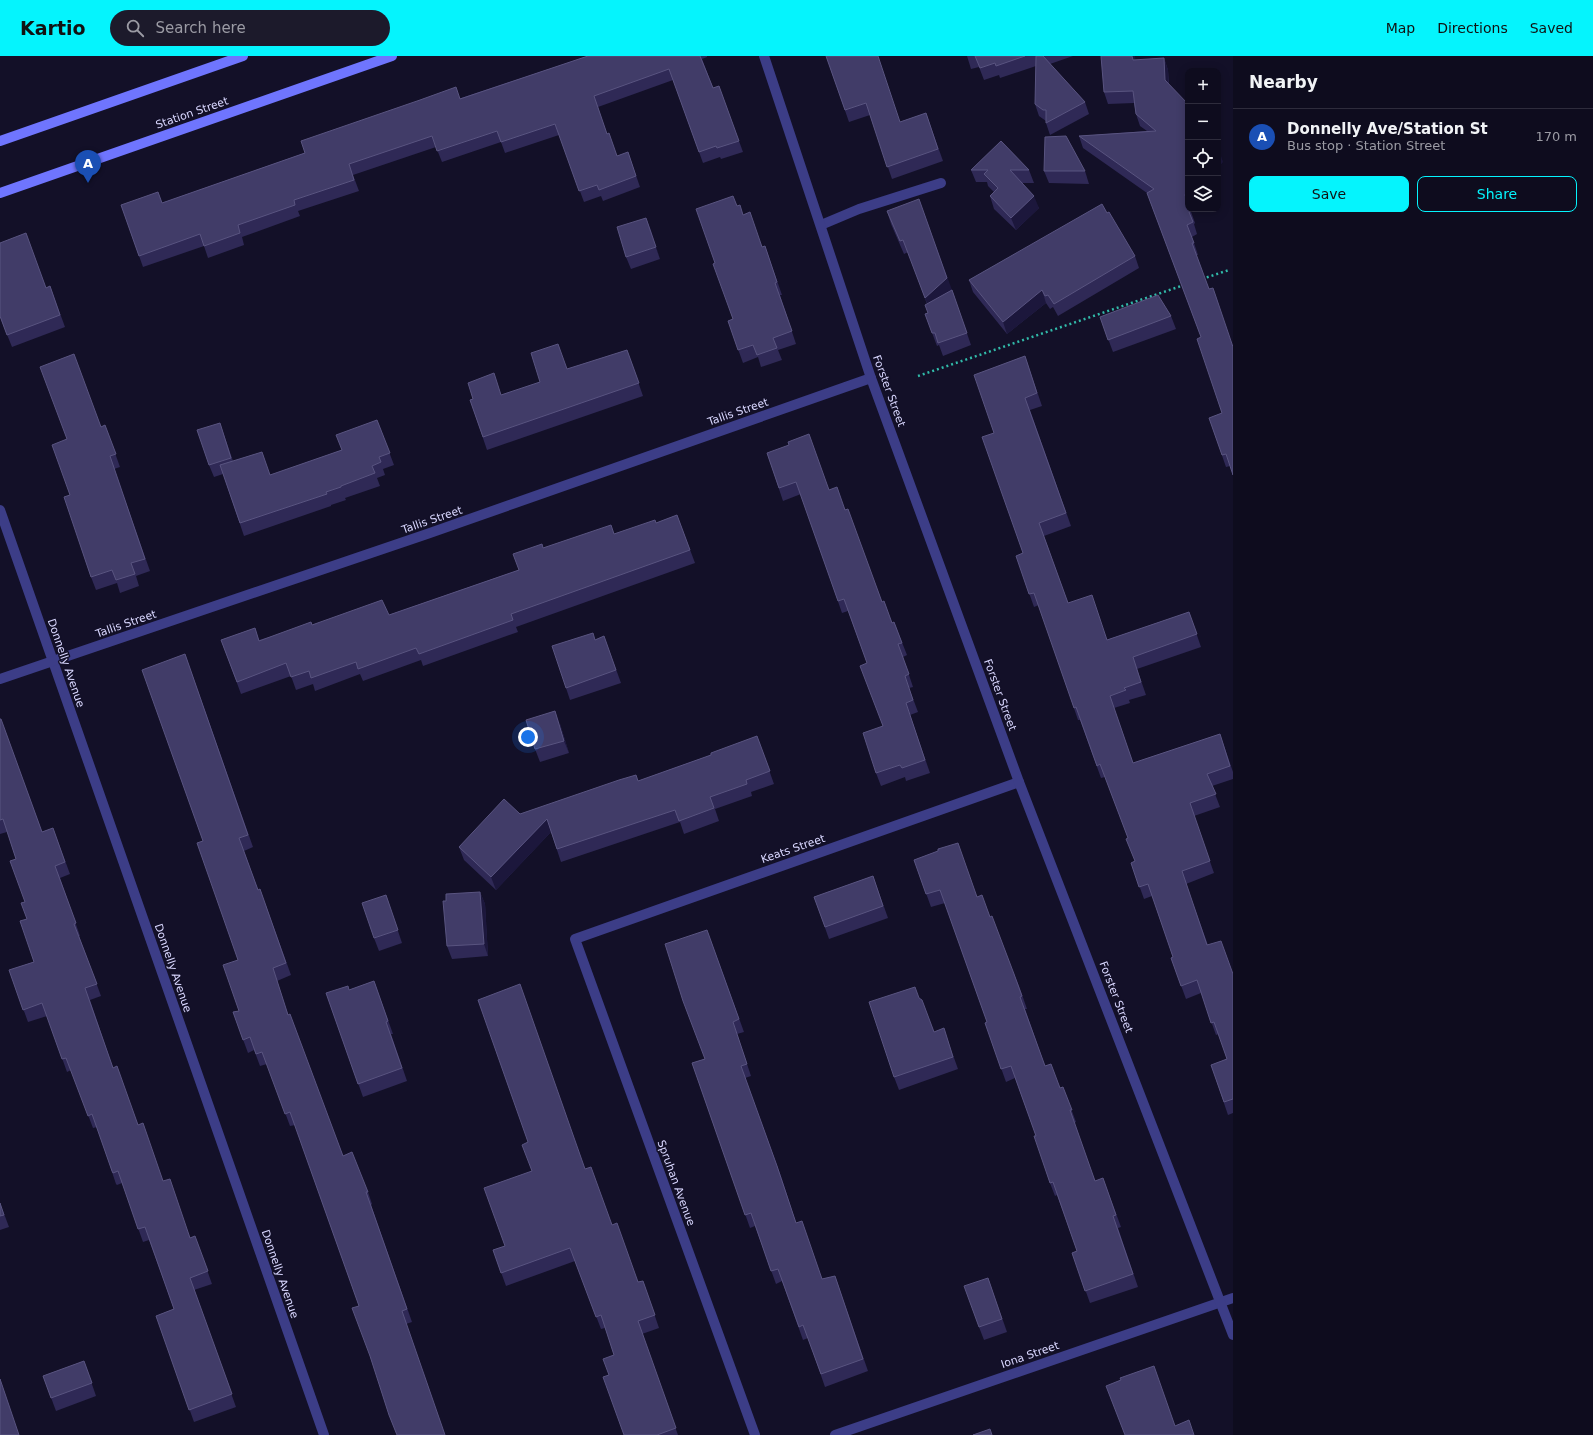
<!DOCTYPE html>
<html lang="en">
<head>
<meta charset="utf-8">
<style>
  :root { --surface:#0e0c1e; --page:#1c1a2b; --text:#f1f3f6; --muted:#9b9ba4; --line:#2e2c3c; --accent:#05f4fd }
  body { margin:0; font-family:"DejaVu Sans",sans-serif; background:var(--page); color:var(--text) }
  .controls { position:absolute; right:12px; top:12px; display:grid; overflow:hidden; border-radius:8px; box-shadow:0 2px 10px #0003 }
  .controls button { width:36px; height:36px; display:grid; place-items:center; padding:0; border:0; border-bottom:1px solid var(--line); background:var(--surface); color:var(--text); font:20px sans-serif }
  .you { position:absolute; left:528px; top:681px; width:14px; height:14px; margin:-10px; border:3px solid #fff; border-radius:50%; background:#1a73e8; box-shadow:0 0 0 6px #1a73e833 }
  .badge { display:grid; place-items:center; width:26px; height:26px; border-radius:50%; background:var(--accent); color:#fff; font-size:13px; font-weight:700 }
  .pin { position:absolute; translate:-50% -33px; filter:drop-shadow(0 1px 2px #0008) }
  .pin::after { content:''; position:absolute; top:21px; width:14px; height:12px; background:inherit; clip-path:polygon(0 0,100% 0,50% 100%) }
  .list { margin:0; padding:0; list-style:none }
  h2 { display:flex; justify-content:space-between; align-items:center; height:52px; margin:0; padding:0 16px; font-size:17px }
  h2 small { font-size:13px; font-weight:400; color:var(--muted) }
  .list li { display:grid; grid-template-columns:26px 1fr auto; gap:12px; align-items:center; box-sizing:border-box; height:56px; padding:0 16px; border-top:1px solid var(--line) }
  .list b { display:block; font-size:15px; white-space:nowrap }
  .list p { margin:0; font-size:13px; white-space:nowrap; color:var(--muted) }
  .list em { font-size:13px; font-style:normal; color:var(--muted) }
  .actions { display:flex; gap:8px; padding:12px 16px }
  .actions a { flex:1; padding:9px 0; border:1px solid var(--accent); border-radius:8px; text-align:center; font-size:14px; color:var(--accent) }
  .actions .main { background:var(--accent); color:#111 }
  .icon { flex:none; width:22px; height:22px; fill:none; stroke:currentColor; stroke-width:2; stroke-linecap:round; stroke-linejoin:round }
  .map { position:relative; flex:none; width:1233px; height:1379px; overflow:hidden }
  header { display:flex; align-items:center; gap:24px; box-sizing:border-box; height:56px; padding:0 20px; background:var(--accent); color:#111 }
  header strong { font-size:19px }
  nav { display:flex; gap:22px; margin-inline-start:auto; font-size:14px }
  .search { width:280px; height:36px; background:var(--page); display:flex; align-items:center; gap:10px; box-sizing:border-box; padding:0 14px; border-radius:22px; color:var(--muted); font-size:15px }
  main { display:flex }
  aside { flex:1; background:var(--surface) }
  .map>svg:first-child { display:block }
  .lines { fill:none; stroke-linecap:round; stroke-linejoin:round }
  .path { stroke:#31baa9; stroke-width:2.5; stroke-dasharray:2 3; stroke-linecap:butt }
  .service { stroke:#3c3d87; stroke-width:10 }
  .minor { stroke:#3c3d87; stroke-width:10 }
  .tertiary { stroke:#3c3d87; stroke-width:10 }
  .secondary { stroke:#6f75fe; stroke-width:10 }
  .wall { fill:#2f2956 }
  .shaded-wall { fill:#1c173c }
  .building { fill:#413c68; stroke:#595480 }
  .labels { text-anchor:middle; dominant-baseline:central; stroke-width:3; stroke-linejoin:round; paint-order:stroke }
  .street-label { font-size:11px; fill:#d9d7ff; stroke:#131028 }
</style>
</head>
<body>
<header>
<strong>Kartio</strong>
<div class="search"><svg class="icon" aria-label="search" viewBox="0 0 24 24"><circle cx="10" cy="10" r="6"/><path d="M15 15l6 6"/></svg>Search here</div>
<nav><a>Map</a><a>Directions</a><a>Saved</a></nav>
</header>
<main>
<div class="map">
<svg width="1233" height="1379" viewBox="0 0 1233 1379">
  <rect width="100%" height="100%" fill="#131028"/>
  <g class="lines">
    <g class="path">
      <path d="M1202,223L1229,214"/>
      <path d="M918,320L1184,229"/>
    </g>
    <path class="service" d="M821,169L859,153L941,127"/>
    <g class="minor">
      <path d="M0,454L324,1379"/>
      <path d="M0,623L427,478L871,322"/>
      <path d="M755,1379L575,883L1019,726"/>
      <path d="M835,1379L1233,1242"/>
    </g>
    <path class="tertiary" d="M764,0L871,322L1019,726L1233,1279"/>
    <g class="secondary">
      <path d="M0,85L243,0"/>
      <path d="M0,137L392,0"/>
    </g>
  </g>
  <g class="wall">
    <path d="M588,0H707V1L702,3L713,32L719,30L743,96L721,103L720,101L703,107L673,24L598,51L607,78L617,100L628,96L640,131L603,145L601,140L584,146L559,79L505,97L501,86L442,106L436,91L353,119L359,135L298,155L300,160L242,181L244,189L208,202L204,190L143,211L121,149L162,147L461,42Z"/>
    <path d="M826,0L900,66L926,57L943,105L892,123L870,59L849,66Z"/>
    <path d="M967,0H1073L1050,8L1085,46L1089,58L1050,79L1046,67V65L1039,60L1035,48L1036,10L1000,22L999,19L984,24L979,11L971,13Z"/>
    <path d="M1164,2L1168,14L1169,28L1188,153H1190L1195,167L1194,168L1197,178L1192,181L1198,199H1196L1209,233L1230,410L1226,411L1209,362L1222,357L1201,281L1147,137L1083,92L1079,80L1147,75L1140,70L1136,58L1134,47L1108,48L1104,36L1135,4Z"/>
    <path d="M971,114H1029L1034,127H1022L1039,152L1016,174L994,153L990,140L994,136L988,130L987,126H976Z"/>
    <path d="M1044,115H1085L1089,128L1049,127Z"/>
    <path d="M737,150L743,159L762,191L765,190L782,239H780L796,288L778,294L782,304L761,311L758,301L743,307L728,265L733,263L715,207Z"/>
    <path d="M887,155L952,234L971,289L943,300L939,289L937,290L925,258L928,257L927,248L908,196L904,198L891,168Z"/>
    <path d="M1107,157L1135,200L1139,212L1058,260L1053,251L1050,253L1046,247L1007,278L973,236L969,224Z"/>
    <path d="M646,162L660,203L631,213L626,201Z"/>
    <path d="M50,230L65,271L12,291L0,261L46,232Z"/>
    <path d="M1171,260L1176,273L1113,296L1100,261Z"/>
    <path d="M627,294L643,340L487,394L470,344L473,343L501,339L540,326L567,313Z"/>
    <path d="M1025,300L1042,350L1030,354L1071,470L1044,480L1068,547L1107,584L1189,556L1201,591L1137,613L1146,639L1129,644L1130,647L1114,652L1133,707L1220,678L1233,716V723L1212,730L1220,751L1194,760L1214,817L1186,828L1208,889L1233,918V1057L1228,1059L1211,1009L1227,1003L1219,978L1216,979L1201,937L1186,943L1171,902L1173,901L1152,840L1144,843L1131,807L1135,805L1128,782L1105,721L1101,722L1080,664H1078L1039,549L1034,551L1016,500L1023,497L994,377Z"/>
    <path d="M377,364L394,409L383,413L385,419L377,422L380,430L345,442L346,444L331,449V450L244,480L223,418L214,421L209,409L220,367L233,405L271,419L342,394Z"/>
    <path d="M105,369L120,411L114,413L150,515L136,520L139,530L120,537L117,527L96,534L91,521L70,439L67,383Z"/>
    <path d="M767,397L829,434L846,454L882,546L892,567L894,566L907,599L903,601L913,631L909,632L918,656L910,659L930,717L906,725L905,721L881,730L876,717L883,671L867,607L848,555L842,557L801,438L783,445Z"/>
    <path d="M677,459L695,507L516,571L518,576L423,610L421,604L363,625L360,618L315,635L313,628L296,634L291,620L241,638L221,584L255,572L259,584L312,569L389,559L519,514L543,492L614,478L656,467Z"/>
    <path d="M604,580L621,627L570,644L566,632L595,584Z"/>
    <path d="M185,598L253,791L244,795L258,834L260,833L291,919L277,925L288,959L343,1100L368,1136L372,1148L371,1149L412,1266L406,1268L359,1250L295,1069L290,1070L267,1008L260,1010L254,994L248,997L233,956L239,955L238,904Z"/>
    <path d="M0,663L42,776L53,772L70,818L60,822L80,880H79L101,940L90,944L113,1012L163,1125L190,1182L195,1180L212,1228L194,1234L236,1351L194,1366L156,1260L174,1253L149,1184L143,1186L122,1127L117,1129L116,1128L97,1071L93,1072L71,1014L67,1016L47,960L28,966L9,914L34,906L27,863L25,846L16,803L7,776L0,778Z"/>
    <path d="M560,668L569,697L540,706L535,693Z"/>
    <path d="M757,680L774,728L751,736L752,740L715,753L719,765L684,778L680,766L561,806L551,776L496,834L464,804L459,791L520,758L638,725L711,699Z"/>
    <path d="M938,795L977,841L990,861L1019,930L1027,953H1025L1045,1010L1060,1032L1063,1031L1076,1066L1074,1067L1095,1125L1103,1122L1121,1171L1118,1172L1138,1231L1090,1247L1072,1197L1077,1195L1057,1139L1055,1140L1050,1127L1036,1080L1015,1022L1006,1026L985,967L987,966L945,847L931,851L914,804Z"/>
    <path d="M873,820L888,862L829,883L814,841Z"/>
    <path d="M480,836L485,848L488,900L452,903L447,890Z"/>
    <path d="M386,839L402,887L379,895L374,882Z"/>
    <path d="M707,874L744,976L737,978L751,1020L745,1022L782,1123L796,1167L822,1223L835,1220L868,1315L825,1331L808,1282L803,1284L782,1225L776,1228L755,1170L750,1172L692,1007L705,1003Z"/>
    <path d="M374,925L393,978H391L407,1025L363,1041L326,937L349,934Z"/>
    <path d="M919,942L934,976L948,985L958,1013L899,1034L894,1021Z"/>
    <path d="M586,1113L638,1226L643,1225L659,1272L642,1278L678,1379H624L609,1319L614,1299L605,1272L601,1273L575,1205L506,1230L493,1194L505,1190Z"/>
    <path d="M0,1147L9,1171L0,1174Z"/>
    <path d="M988,1222L1007,1276L984,1284L979,1271Z"/>
    <path d="M84,1305L96,1340L56,1355L43,1320Z"/>
  </g>
  <g class="shaded-wall">
    <path d="M1132,0H1135L1137,16L1133,4Z"/>
    <path d="M1164,2L1168,14L1169,36L1165,24Z"/>
    <path d="M1219,94L1223,106L1218,112V95Z"/>
    <path d="M1188,132V147L1185,139Z"/>
    <path d="M1034,140L1039,152L1016,174L1011,162Z"/>
    <path d="M919,143L952,234L971,289L952,234L930,255L925,242Z"/>
    <path d="M646,162L651,174L660,203L656,191Z"/>
    <path d="M1042,234L1046,247L1007,278L1003,266Z"/>
    <path d="M555,655L560,668L569,697L564,685Z"/>
    <path d="M547,763L551,776L496,834L491,821Z"/>
    <path d="M480,836L485,848L488,900L484,888Z"/>
    <path d="M273,912L277,925L293,972L288,959Z"/>
    <path d="M741,1010L782,1123L800,1180Z"/>
  </g>
  <g class="building">
    <path d="M588,0H700L713,32L719,30L739,85L717,92L716,90L699,96L669,13L594,40L607,78L609,77L617,100L628,96L636,120L599,134L597,129L579,135L555,68L501,86L497,75L437,95L432,80L349,108L354,124L294,144L295,149L238,169L240,177L204,190L200,178L139,200L121,149L158,136L162,147L305,97L301,85L420,44L456,31L460,43Z"/>
    <path d="M826,0H878L900,66L926,57L938,93L887,111L866,47L845,54Z"/>
    <path d="M975,0H1025L996,10L995,7L980,12Z"/>
    <path d="M1036,0H1043L1085,46L1046,67V54H1043L1035,48Z"/>
    <path d="M1101,0H1132L1133,4L1164,2L1165,24L1188,48V132L1185,139L1188,147V153H1190L1191,155L1189,156L1193,166L1187,169L1194,187H1192L1209,233L1213,232L1233,291V419L1226,398L1222,399L1209,362L1222,357L1197,283L1201,281L1147,137L1154,133L1079,80L1156,75L1136,58L1133,35L1104,36Z"/>
    <path d="M1066,80L1085,115H1044L1045,81Z"/>
    <path d="M1001,85L1029,114H1010L1034,140L1011,162L990,140L998,132L984,118L988,114H971Z"/>
    <path d="M733,140L737,150L740,149L743,159L750,156L762,191L765,190L777,226L775,227L792,275L773,282L777,292L757,299L753,289L738,294L728,265L733,263L713,208L715,207L696,153Z"/>
    <path d="M919,143L947,222L925,242L903,184L900,185L887,155Z"/>
    <path d="M1102,148L1107,157L1109,156L1135,200L1054,248L1048,239L1045,240L1042,234L1003,266L969,224Z"/>
    <path d="M646,162L656,191L626,201L617,171Z"/>
    <path d="M26,177L46,232L50,230L60,259L7,279L0,260V187Z"/>
    <path d="M952,234L967,277L938,287L935,277H932L925,258L928,257L925,249Z"/>
    <path d="M1158,239L1171,260L1108,284L1100,261Z"/>
    <path d="M558,288L567,313L627,294L639,327L483,381L470,344L473,343L468,327L494,317L501,339L540,326L531,297Z"/>
    <path d="M74,298L101,371L105,369L116,398L110,400L145,503L131,507L135,518L116,524L112,514L91,521L64,441L70,439L52,389L67,383L40,311Z"/>
    <path d="M1025,300L1037,337L1025,342L1066,457L1039,467L1068,547L1092,539L1107,584L1189,556L1197,578L1133,601L1141,626L1124,632L1126,634L1110,640L1133,707L1220,678L1230,710L1207,718L1216,738L1190,747L1210,805L1182,815L1207,889L1221,885L1233,918V1043L1224,1046L1211,1009L1227,1003L1214,966L1211,967L1197,924L1181,930L1171,902L1173,901L1148,828L1139,831L1131,807L1135,805L1126,783L1128,782L1100,708L1097,710L1076,651L1074,652L1034,537L1029,538L1016,500L1023,497L982,381L994,377L974,319Z"/>
    <path d="M377,364L390,397L379,401L381,406L372,410L375,417L341,430V431L326,436L327,438L240,467L220,409L262,396L270,419L342,394L336,379Z"/>
    <path d="M220,367L231,402L209,409L197,374Z"/>
    <path d="M809,378L829,434L837,431L845,454L848,453L882,546L884,545L892,567L894,566L902,587L898,588L909,618L905,620L913,644L906,647L925,704L902,712L900,709L876,717L863,677L883,670L860,610L867,607L844,543L838,545L796,426L779,432L767,397L789,389L788,386Z"/>
    <path d="M677,459L690,494L511,558L513,564L419,598L416,592L358,613L356,606L311,622L309,615L291,621L286,607L237,626L221,584L255,572L259,585L311,566L312,569L382,544L389,559L519,514L513,498L542,488L543,492L611,469L614,478L655,464L656,467Z"/>
    <path d="M593,577L595,584L604,580L616,614L566,632L552,590Z"/>
    <path d="M185,598L248,779L239,782L258,834L260,833L286,907L273,912L288,959L290,958L343,1100L352,1096L368,1136H366L407,1253L402,1255L445,1379H397L389,1359L370,1300L352,1252L359,1250L290,1056L285,1058L262,996L256,998L250,981L243,984L233,956L239,955L223,909L238,904L197,787L203,785L142,614Z"/>
    <path d="M555,655L564,685L535,693L526,664Z"/>
    <path d="M0,663H1L42,776L53,772L65,806L55,810L76,867L74,868L97,928L85,932L113,1012L117,1010L138,1069L143,1067L163,1125L170,1123L190,1182L195,1180L208,1215L190,1222L232,1338L189,1354L156,1260L174,1253L145,1171L138,1173L118,1115L113,1117L112,1115L92,1058L88,1060L66,1002L62,1003L42,947L23,954L9,914L34,906L20,865L27,863L21,847L25,846L10,805L16,803L3,763L0,764Z"/>
    <path d="M757,680L770,715L746,724L747,728L710,741L714,752L679,765L675,754L557,793L547,763L491,821L459,791L504,743L520,758L619,724L636,719L638,725L711,699V697Z"/>
    <path d="M958,787L977,841L982,839L990,861L992,860L1014,918L1022,940L1020,941L1045,1010L1051,1008L1060,1032L1063,1031L1072,1054H1070L1095,1125L1103,1122L1116,1159L1113,1160L1133,1218L1085,1235L1072,1197L1077,1195L1053,1126L1050,1127L1034,1080H1036L1011,1010L1001,1013L985,967L987,966L940,834L926,838L914,804L938,795V793Z"/>
    <path d="M873,820L883,850L825,871L814,841Z"/>
    <path d="M480,836L484,888L447,890L443,845H446V838Z"/>
    <path d="M386,839L398,874L374,882L362,847Z"/>
    <path d="M707,874L739,963L733,966L747,1008L741,1010L777,1110L796,1167L802,1165L822,1223L835,1220L863,1303L821,1318L803,1269L799,1271L778,1213L771,1215L751,1157L745,1159L692,1007L705,1003L683,945L665,888Z"/>
    <path d="M374,925L388,965L386,966L402,1012L358,1028L326,937L348,930L349,934Z"/>
    <path d="M520,928L585,1113L591,1111L612,1169L617,1167L638,1226L643,1225L655,1259L638,1265L676,1372L657,1379H624L603,1321L609,1319L603,1303L614,1299L601,1259L596,1261L570,1192L501,1217L493,1194L505,1190L484,1132L532,1115L522,1089L528,1086L478,944Z"/>
    <path d="M915,931L919,942L922,944L934,976L944,972L953,1001L894,1021L869,946Z"/>
    <path d="M0,1147L4,1159L0,1160Z"/>
    <path d="M988,1222L1002,1263L979,1271L964,1230Z"/>
    <path d="M84,1305L92,1327L51,1342L43,1320Z"/>
    <path d="M1154,1310L1175,1370L1189,1364L1194,1379H1125L1106,1330L1121,1324L1120,1322Z"/>
    <path d="M0,1323L19,1379H0Z"/>
    <path d="M990,1373L992,1379H973Z"/>
  </g>
  <g class="labels">
    <g class="street-label">
      <text transform="translate(192 57) rotate(-19)">Station Street</text>
      <text transform="translate(889 335) rotate(70)">Forster Street</text>
      <text transform="translate(738 356) rotate(-19)">Tallis Street</text>
      <text transform="translate(432 464) rotate(-19)">Tallis Street</text>
      <text transform="translate(126 568) rotate(-19)">Tallis Street</text>
      <text transform="translate(66 607) rotate(71)">Donnelly Avenue</text>
      <text transform="translate(1000 639) rotate(70)">Forster Street</text>
      <text transform="translate(793 793) rotate(-19)">Keats Street</text>
      <text transform="translate(173 912) rotate(71)">Donnelly Avenue</text>
      <text transform="translate(1116 941) rotate(69)">Forster Street</text>
      <text transform="translate(676 1127) rotate(70)">Spruhan Avenue</text>
      <text transform="translate(280 1218) rotate(71)">Donnelly Avenue</text>
      <text transform="translate(1030 1299) rotate(-19)">Iona Street</text>
    </g>
  </g>
</svg>
<div class="controls">
<button>+</button>
<button>−</button>
<button><svg class="icon" aria-label="locate" viewBox="0 0 24 24"><circle cx="12" cy="12" r="6"/><path d="M12 2v4M12 18v4M2 12h4M18 12h4"/></svg></button>
<button><svg class="icon" aria-label="layers" viewBox="0 0 24 24"><path d="M12 4l9 5-9 5-9-5zM3 14l9 5 9-5"/></svg></button>
</div>
<div class="you"></div>
<div class="pin badge" style="left:88px;top:127px;background:#1a4fb4">A</div>
</div>
<aside>
<h2>Nearby<small></small></h2>
<ul class="list">
<li><span class="badge" style="background:#1a4fb4">A</span><div><b>Donnelly Ave/Station St</b><p>Bus stop · Station Street</p></div><em>170 m</em></li>
</ul>
<div class="actions"><a class="main">Save</a><a>Share</a></div>
</aside>
</main>
</body>
</html>
